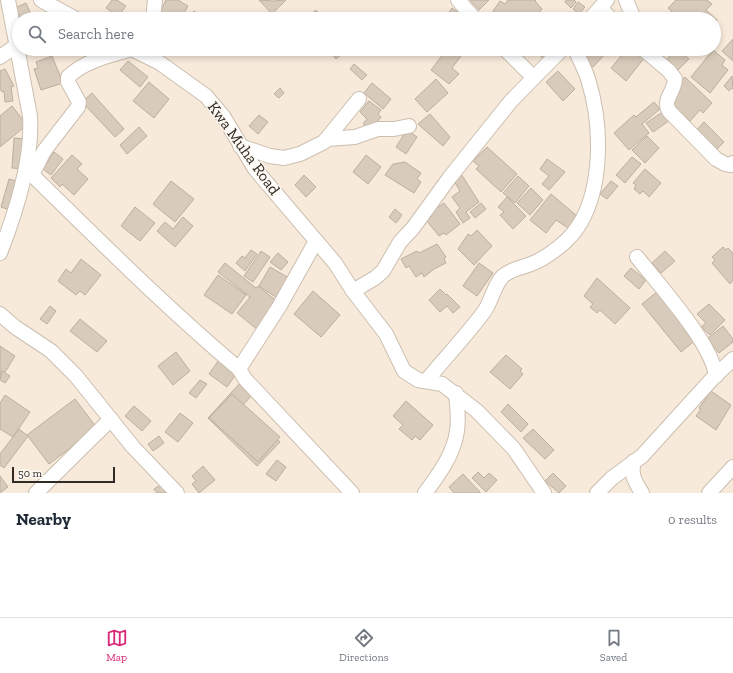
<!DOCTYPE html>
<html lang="en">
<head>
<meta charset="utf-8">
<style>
  :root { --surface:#fff; --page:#f6f6f7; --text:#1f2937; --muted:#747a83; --line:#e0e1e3; --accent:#db2777 }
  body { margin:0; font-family:"Zilla Slab",serif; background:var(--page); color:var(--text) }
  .scale { position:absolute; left:12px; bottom:10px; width:103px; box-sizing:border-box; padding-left:4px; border:2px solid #2f2a24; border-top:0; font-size:11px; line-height:14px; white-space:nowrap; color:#2f2a24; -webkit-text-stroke:3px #fef8f2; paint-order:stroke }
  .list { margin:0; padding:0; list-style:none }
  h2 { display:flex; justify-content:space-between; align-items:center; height:52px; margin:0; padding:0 16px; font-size:17px }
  h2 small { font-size:13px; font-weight:400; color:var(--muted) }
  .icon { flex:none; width:22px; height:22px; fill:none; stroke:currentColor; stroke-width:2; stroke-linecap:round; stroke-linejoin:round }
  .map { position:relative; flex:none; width:733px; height:493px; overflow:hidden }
  .search { position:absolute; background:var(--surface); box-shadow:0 2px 6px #0003; left:12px; right:12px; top:12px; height:44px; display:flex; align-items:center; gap:10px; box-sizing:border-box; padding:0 14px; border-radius:22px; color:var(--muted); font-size:15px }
  .sheet { height:124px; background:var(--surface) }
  nav { display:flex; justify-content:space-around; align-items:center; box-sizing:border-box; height:56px; border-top:1px solid var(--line); background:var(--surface); font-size:11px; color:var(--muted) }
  nav a { display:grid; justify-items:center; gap:2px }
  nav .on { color:var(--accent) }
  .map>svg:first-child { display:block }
  .building { fill:#d8cbbb; stroke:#bcafa0 }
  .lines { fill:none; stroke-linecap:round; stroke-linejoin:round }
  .minor-casing { stroke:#ccbfb0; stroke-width:16 }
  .minor { stroke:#fff; stroke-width:14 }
  .labels { text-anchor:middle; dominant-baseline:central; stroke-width:3; stroke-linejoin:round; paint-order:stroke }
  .street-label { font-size:16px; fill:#2f2a24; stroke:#fef8f2 }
</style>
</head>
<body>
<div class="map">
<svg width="733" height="493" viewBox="0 0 733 493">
  <rect width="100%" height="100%" fill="#f7eada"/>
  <g class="building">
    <path d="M112,0H117L126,6L116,19H103L107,13L109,15L112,12L106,8Z"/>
    <path d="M166,0H178L188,6L181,19H164L158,16Z"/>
    <path d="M259,0L273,1L286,0L272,14Z"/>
    <path d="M470,0H489L479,10Z"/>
    <path d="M508,0H536L535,1L542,9L536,16L540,19H504L493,11L500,1L505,4Z"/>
    <path d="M566,0H574L576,2L571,8L565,2Z"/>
    <path d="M676,0H707L712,4L706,10L717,20L714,24V19H679L668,8Z"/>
    <path d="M578,2L585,7L579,14L573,9Z"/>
    <path d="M26,3L33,19H21L15,8Z"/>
    <path d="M452,8L459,13L455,19H444Z"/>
    <path d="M316,10L322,19H309L307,17Z"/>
    <path d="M194,11L205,19H188Z"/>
    <path d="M733,39V61L722,51Z"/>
    <path d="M328,49H348L336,59Z"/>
    <path d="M447,49H459L464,52L452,68L459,74L449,84L431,70Z"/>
    <path d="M540,49H550L543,58L537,53Z"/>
    <path d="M583,49H606L608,51L593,67L579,54Z"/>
    <path d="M627,49H636L645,57L626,81L611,68Z"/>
    <path d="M677,49L689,59L678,70L667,59Z"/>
    <path d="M713,50L725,60L722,65L728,70L710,93L691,77Z"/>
    <path d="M52,56L63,83L41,90L34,69L38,68L36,62Z"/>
    <path d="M128,61L148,77L140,87L120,70Z"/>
    <path d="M354,64L367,75L362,80L350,69Z"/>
    <path d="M5,69L14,86L11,87L13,101L5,102L4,91L2,92L0,89V71Z"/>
    <path d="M558,71L575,89L563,101L546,82Z"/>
    <path d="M732,76L733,89L732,88L729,91L724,86Z"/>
    <path d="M685,77L712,103L703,113L700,110L690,121L670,102L680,92L676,87Z"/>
    <path d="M436,79L448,93L427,112L415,99Z"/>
    <path d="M149,82L169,99L154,118L133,101Z"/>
    <path d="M372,83L391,99L383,109L364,93Z"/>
    <path d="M280,88L284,93L279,98L274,94Z"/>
    <path d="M92,93L124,129L115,137L82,102Z"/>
    <path d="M369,101L381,110L378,114L381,117L371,130L363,124L367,119L360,112Z"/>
    <path d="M654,102L660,109L642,124L649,133L629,150L614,133L634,115L636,117Z"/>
    <path d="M12,106L27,125L0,147V116Z"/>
    <path d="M667,109L673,118L653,132L646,123Z"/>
    <path d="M430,114L450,137L443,146L418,124Z"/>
    <path d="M259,115L268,122L258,134L249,126Z"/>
    <path d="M704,122L724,142L714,152L694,133Z"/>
    <path d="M139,127L147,136L127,154L120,145Z"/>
    <path d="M407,130L417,137L406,154L396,147Z"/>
    <path d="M647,136L659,148L645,163L632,150Z"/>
    <path d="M14,138L28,139L24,169L12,168Z"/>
    <path d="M487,147L517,174L501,192L476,169L479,166L473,161Z"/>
    <path d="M54,152L63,159L51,175L43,169Z"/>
    <path d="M72,155L82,164L77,169L88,179L74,195L62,184L60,187L51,178Z"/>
    <path d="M366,155L381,167L368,184L353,172Z"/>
    <path d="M632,157L641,164L625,183L616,175Z"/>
    <path d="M547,159L565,172L549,190L542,184L549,176L540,169Z"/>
    <path d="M405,162L421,173L417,179L421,182L414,193L385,175L393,164Z"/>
    <path d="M645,169L661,183L649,197L643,191L640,194L634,189L636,185L633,183Z"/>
    <path d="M461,174L479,202L466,212L470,218L463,223L456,212L460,208L452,197L460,191L453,179Z"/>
    <path d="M304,175L316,187L306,197L295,185Z"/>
    <path d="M518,176L529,186L515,203L503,193Z"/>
    <path d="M9,179L21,182L13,211L1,207Z"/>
    <path d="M171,181L194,199L175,222L153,204Z"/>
    <path d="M611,181L618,186L607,199L600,194Z"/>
    <path d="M531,188L543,200L530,215L517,203Z"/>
    <path d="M551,194L577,216L568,228L556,220L546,233L530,220Z"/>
    <path d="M507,197L526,216L513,229L500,215L504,212L498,207Z"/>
    <path d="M444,203L460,224L446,235L444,233L439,236L426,220L432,216L430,213Z"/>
    <path d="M481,203L486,209L475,218L470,212Z"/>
    <path d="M135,207L155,223L140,241L121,226Z"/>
    <path d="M395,209L402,215L396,223L389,217Z"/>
    <path d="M183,217L193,226L175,247L157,231L165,222L173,229Z"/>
    <path d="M477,230L492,246L474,265L458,249L468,234L471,236Z"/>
    <path d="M437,244L446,257L444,259L446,263L434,269L424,277L422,273L416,277L409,266L406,268L401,259L417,251L419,253Z"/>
    <path d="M723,247L726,250L728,248L733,253V280L730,284L712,263L715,260L712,257Z"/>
    <path d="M251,250L257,254L245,271L236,263L242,256L245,258Z"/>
    <path d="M261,251L270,257L253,282L244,276Z"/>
    <path d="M665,251L675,261L661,273L652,263Z"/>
    <path d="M278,253L288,262L281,270L270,262Z"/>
    <path d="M81,259L101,275L85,295L80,291L76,295L58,281L66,269L71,273Z"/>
    <path d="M225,263L256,288L258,286L279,303L258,330L237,313L250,297L218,272Z"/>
    <path d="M479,263L493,273L477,296L463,286Z"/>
    <path d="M270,267L289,278L277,298L259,286Z"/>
    <path d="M631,268L646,280L639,289L624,276Z"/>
    <path d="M218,275L246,295L232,314L204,295Z"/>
    <path d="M597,278L630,308L615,324L600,310L597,313L590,307L593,304L584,296Z"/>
    <path d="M440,289L446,295L447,294L460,307L453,313L447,306L440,312L429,300Z"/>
    <path d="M313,291L340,315L321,337L294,314Z"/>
    <path d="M658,291L697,339L681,352L642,304Z"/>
    <path d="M709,304L725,320L710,335L701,327L706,323L697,314Z"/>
    <path d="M50,306L56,311L47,324L40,319Z"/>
    <path d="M80,319L107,341L97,352L70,331Z"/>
    <path d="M723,326L733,339V342L719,353L707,339Z"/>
    <path d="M0,346L15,356L2,377L0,376Z"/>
    <path d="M176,352L190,371L173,385L158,366Z"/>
    <path d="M506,355L522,369L520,371L523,374L510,389L490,372Z"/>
    <path d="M221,357L239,370L227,387L209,374Z"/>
    <path d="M2,371L10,376L5,383L0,380Z"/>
    <path d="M200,380L207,384L196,398L189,393Z"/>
    <path d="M241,382L254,393L243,405L280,442L257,466L208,418Z"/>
    <path d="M711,391L731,405L716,430L696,416L701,409L699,408Z"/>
    <path d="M232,394L280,437L258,462L209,418Z"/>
    <path d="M5,395L30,412L13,437L0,429V403Z"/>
    <path d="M75,399L97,428L49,464L27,435Z"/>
    <path d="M406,401L433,425L420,440L415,436L412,440L399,429L403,425L393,416Z"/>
    <path d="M508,404L528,424L521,432L501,412Z"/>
    <path d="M134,406L151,421L142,431L125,416Z"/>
    <path d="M180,413L193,423L178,442L165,432Z"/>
    <path d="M19,429L28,436L4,468L0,465V454Z"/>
    <path d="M533,429L554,450L545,459L523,438Z"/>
    <path d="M159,436L164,443L153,451L148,444Z"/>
    <path d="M277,460L286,467L276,481L266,474Z"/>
    <path d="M203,466L215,480L199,493L192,484L196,481L192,476Z"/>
    <path d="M478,472L484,478L489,473L497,480L486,492L472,478Z"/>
    <path d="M553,473L566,486L559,493L545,481Z"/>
    <path d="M463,474L480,492V493H454L449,487Z"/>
    <path d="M0,476L8,487L0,493Z"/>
    <path d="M164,483L170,493H157L154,489Z"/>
  </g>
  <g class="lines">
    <defs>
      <g id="minor">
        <path d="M41,0L76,19"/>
        <path d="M458,0L475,19"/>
        <path d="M626,0L634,19"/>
        <path d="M600,8L611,19"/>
        <path d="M153,19L155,0"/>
        <path d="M590,19L607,0"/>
        <path d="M132,49L160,63L206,96L223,116L255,169L335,263L353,291L386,334L404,371L418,380L442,384L477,411L514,449L544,493"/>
        <path d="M505,49L533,77"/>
        <path d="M643,49L669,71L675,79C675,91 662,100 669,111L716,159L725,164L731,165L733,163"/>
        <path d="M0,57L16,46"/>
        <path d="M327,139L355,137L378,129H394L409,126"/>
        <path d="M240,146L270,156L284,158L300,154L324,142L359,99"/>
        <path d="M26,169C96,237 164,306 239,369"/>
        <path d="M32,175L44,151L78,107L79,102L68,82V77C84,61 111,55 132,49"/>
        <path d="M316,241L279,307L239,369L245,379L352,493"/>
        <path d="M0,253C16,212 33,160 30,116L8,0"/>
        <path d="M637,257C658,284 712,343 716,376"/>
        <path d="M353,291L375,278L383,271L400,242L413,228L450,177L511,101L562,49"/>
        <path d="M0,314L15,327L51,351L76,376L133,447L177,493"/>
        <path d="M426,381C445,358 465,337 483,313C492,302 493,286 503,276C511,269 521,268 531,264C542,260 557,249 566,241C605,204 603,127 588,79C585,69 579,59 575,49"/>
        <path d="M634,461C630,475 635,481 642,493"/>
        <path d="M36,493L111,419"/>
        <path d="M425,493C439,474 454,454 457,431C459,419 457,405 456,393"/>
        <path d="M597,493L612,478L642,456L713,378L733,359"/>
        <path d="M709,493L733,467"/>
      </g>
    </defs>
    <use href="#minor" class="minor-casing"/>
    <use href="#minor" class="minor"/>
  </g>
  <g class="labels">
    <g class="street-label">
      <text transform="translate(244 148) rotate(54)">Kwa Muha Road</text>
    </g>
  </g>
</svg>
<div class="scale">50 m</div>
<div class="search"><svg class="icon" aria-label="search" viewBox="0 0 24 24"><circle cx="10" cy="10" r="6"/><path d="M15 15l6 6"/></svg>Search here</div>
</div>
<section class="sheet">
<h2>Nearby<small>0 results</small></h2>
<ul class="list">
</ul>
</section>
<nav>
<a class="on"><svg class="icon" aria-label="map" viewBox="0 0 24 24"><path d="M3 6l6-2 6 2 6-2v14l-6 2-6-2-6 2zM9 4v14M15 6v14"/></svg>Map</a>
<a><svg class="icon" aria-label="directions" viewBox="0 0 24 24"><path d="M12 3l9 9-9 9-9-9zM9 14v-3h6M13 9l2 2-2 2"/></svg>Directions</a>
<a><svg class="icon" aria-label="saved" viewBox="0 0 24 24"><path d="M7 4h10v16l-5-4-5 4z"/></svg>Saved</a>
</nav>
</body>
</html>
